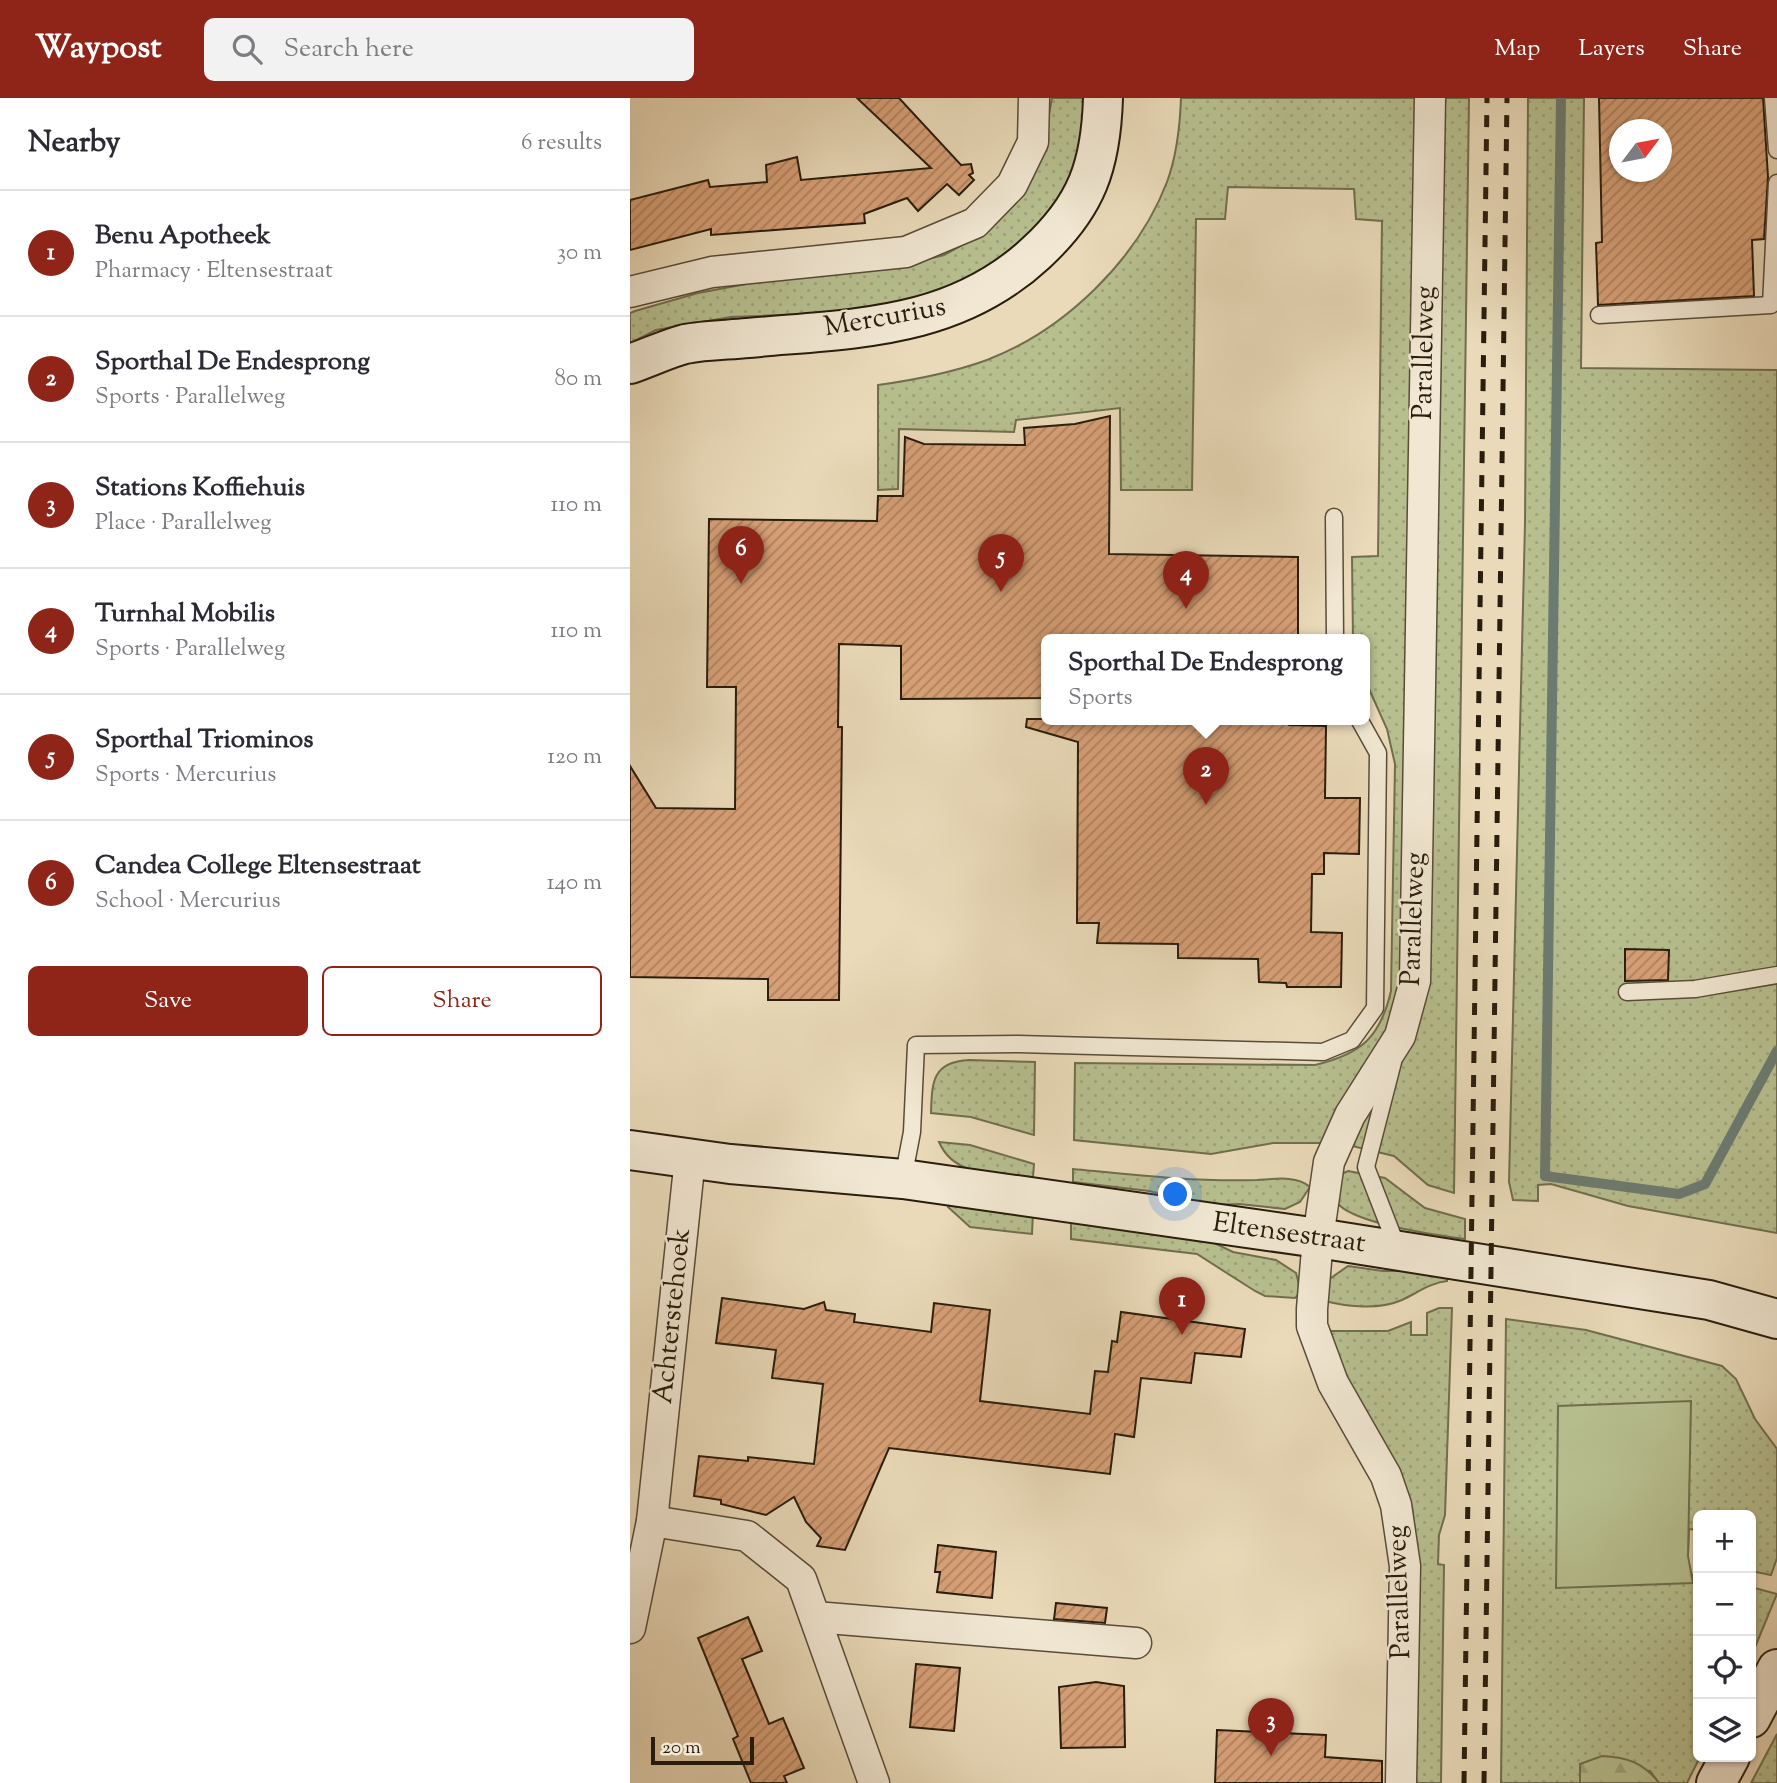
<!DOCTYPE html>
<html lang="en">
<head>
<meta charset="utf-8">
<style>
  :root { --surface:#fff; --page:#f2f2f3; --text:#2b2b33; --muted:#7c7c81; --line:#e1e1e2; --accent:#8f2418 }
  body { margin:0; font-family:"Sorts Mill Goudy",serif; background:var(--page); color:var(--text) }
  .controls { position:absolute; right:21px; bottom:21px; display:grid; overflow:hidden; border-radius:10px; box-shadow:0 2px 5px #0004 }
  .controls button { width:63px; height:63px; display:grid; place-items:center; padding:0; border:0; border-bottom:2px solid var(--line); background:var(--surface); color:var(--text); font:35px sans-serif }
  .compass { position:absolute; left:979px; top:21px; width:63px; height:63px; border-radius:50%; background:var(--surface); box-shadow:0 2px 5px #0004; rotate:58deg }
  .scale { position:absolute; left:21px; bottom:18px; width:103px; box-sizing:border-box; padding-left:7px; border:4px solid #291d0d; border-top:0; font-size:19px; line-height:24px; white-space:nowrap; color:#291d0d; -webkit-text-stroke:5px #f1e7d2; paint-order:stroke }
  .you { position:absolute; left:546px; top:1097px; width:24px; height:24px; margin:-18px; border:5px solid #fff; border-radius:50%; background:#1a73e8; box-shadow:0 0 0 10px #1a73e833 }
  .badge { display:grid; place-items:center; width:46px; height:46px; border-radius:50%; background:var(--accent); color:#fff; font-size:23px; font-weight:700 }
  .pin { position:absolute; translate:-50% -58px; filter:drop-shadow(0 2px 4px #0008) }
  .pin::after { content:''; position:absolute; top:37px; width:24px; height:21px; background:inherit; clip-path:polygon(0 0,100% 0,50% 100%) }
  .popup { position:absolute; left:411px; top:536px; width:329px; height:91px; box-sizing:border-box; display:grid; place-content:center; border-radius:10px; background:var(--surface); filter:drop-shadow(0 2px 5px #0005); font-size:23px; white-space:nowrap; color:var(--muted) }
  .popup b { font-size:26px; color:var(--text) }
  .popup::after { content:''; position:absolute; left:50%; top:100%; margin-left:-14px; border:14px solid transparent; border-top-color:var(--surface) }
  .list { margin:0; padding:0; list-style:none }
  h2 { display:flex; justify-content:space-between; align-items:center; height:91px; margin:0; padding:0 28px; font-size:30px }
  h2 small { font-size:23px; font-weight:400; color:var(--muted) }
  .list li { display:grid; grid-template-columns:46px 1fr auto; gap:21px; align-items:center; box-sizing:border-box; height:126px; padding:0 28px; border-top:2px solid var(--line) }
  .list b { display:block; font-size:26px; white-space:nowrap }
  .list p { margin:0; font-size:23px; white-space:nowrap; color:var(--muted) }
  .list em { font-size:23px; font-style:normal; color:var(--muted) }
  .actions { display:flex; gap:14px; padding:21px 28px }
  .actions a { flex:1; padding:16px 0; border:2px solid var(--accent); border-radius:10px; text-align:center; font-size:24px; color:var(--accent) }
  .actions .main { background:var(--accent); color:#fff }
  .icon { flex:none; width:38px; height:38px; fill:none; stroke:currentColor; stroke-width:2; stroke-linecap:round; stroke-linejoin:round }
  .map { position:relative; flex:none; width:1147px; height:1685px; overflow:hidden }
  header { display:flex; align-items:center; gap:42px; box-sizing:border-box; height:98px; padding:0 35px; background:var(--accent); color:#fff }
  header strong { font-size:33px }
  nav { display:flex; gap:38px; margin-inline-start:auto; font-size:24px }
  .search { width:490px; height:63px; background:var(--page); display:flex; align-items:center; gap:18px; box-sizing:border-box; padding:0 24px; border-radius:10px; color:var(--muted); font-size:26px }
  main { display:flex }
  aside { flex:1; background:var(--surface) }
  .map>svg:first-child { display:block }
  .grass { fill:url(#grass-dots); stroke:#706e4e; stroke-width:2 }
  .forest { fill:url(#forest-firs); stroke:#706e4e; stroke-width:2 }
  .park { fill:#b7bf8f; stroke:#706e4e; stroke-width:2 }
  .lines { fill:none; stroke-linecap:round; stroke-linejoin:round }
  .stream { stroke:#6c7b71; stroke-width:10 }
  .building { fill:url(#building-hatch); stroke:#291d0d; stroke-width:2; fill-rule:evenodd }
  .lane-casing { stroke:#594c38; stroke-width:19 }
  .street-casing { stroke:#594c38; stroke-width:33 }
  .secondary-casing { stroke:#291d0d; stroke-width:42 }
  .lane { stroke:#f1e7d2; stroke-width:16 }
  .street { stroke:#f1e7d2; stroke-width:30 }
  .secondary { stroke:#f1e7d2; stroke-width:38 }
  .rail { stroke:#291d0d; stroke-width:5; stroke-dasharray:12 12; stroke-linecap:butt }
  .labels { text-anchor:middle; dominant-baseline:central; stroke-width:5; stroke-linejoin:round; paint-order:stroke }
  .street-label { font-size:28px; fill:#291d0d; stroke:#f1e7d2 }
</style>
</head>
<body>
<header>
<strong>Waypost</strong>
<div class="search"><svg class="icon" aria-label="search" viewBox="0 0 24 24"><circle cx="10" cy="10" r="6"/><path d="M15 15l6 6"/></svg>Search here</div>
<nav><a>Map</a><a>Layers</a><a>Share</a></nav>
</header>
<main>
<aside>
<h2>Nearby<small>6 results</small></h2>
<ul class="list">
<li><span class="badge">1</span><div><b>Benu Apotheek</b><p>Pharmacy · Eltensestraat</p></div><em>30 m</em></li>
<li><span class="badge">2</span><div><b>Sporthal De Endesprong</b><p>Sports · Parallelweg</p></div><em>80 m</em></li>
<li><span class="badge">3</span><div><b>Stations Koffiehuis</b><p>Place · Parallelweg</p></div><em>110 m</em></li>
<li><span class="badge">4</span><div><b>Turnhal Mobilis</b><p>Sports · Parallelweg</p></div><em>110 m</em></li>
<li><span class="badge">5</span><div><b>Sporthal Triominos</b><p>Sports · Mercurius</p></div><em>120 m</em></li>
<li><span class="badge">6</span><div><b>Candea College Eltensestraat</b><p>School · Mercurius</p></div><em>140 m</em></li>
</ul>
<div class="actions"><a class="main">Save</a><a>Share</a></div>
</aside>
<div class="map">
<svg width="1147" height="1685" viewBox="0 0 1147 1685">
  <defs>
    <pattern id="grass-dots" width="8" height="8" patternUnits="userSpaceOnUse" patternTransform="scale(1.75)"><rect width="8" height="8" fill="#b7bf8f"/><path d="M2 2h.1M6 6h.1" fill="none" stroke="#9da47a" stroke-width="1.8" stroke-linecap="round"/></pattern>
    <pattern id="forest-firs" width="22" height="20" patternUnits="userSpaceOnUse" patternTransform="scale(1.75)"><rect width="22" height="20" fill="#b7bf8f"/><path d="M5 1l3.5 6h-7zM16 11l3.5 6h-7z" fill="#9da47a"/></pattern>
    <pattern id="building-hatch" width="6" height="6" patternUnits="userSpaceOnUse" patternTransform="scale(1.75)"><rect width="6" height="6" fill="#d8a077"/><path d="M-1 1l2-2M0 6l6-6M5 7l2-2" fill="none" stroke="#af8260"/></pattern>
  </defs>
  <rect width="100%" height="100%" fill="#eadab9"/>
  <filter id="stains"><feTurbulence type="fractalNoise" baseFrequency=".00286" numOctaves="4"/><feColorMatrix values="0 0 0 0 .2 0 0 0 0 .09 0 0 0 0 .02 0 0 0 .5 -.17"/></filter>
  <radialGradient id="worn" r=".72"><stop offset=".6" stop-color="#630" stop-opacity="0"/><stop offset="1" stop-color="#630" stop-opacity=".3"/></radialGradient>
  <g class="grass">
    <path d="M422,0H461L452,69L398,147L318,196L222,214L101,219L26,232L0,245V215L5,213L68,195L143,181L270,168L314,157L336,145L413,49Z"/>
    <path d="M551,0H785L773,906L694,1045H643L581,1056L444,1042L445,965L685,967C731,956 750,940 761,893L765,666L757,631L735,582V541H723L722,459L748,458L752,123L726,121L724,91L598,89L595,121H566L562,392H491L490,310L386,322L384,334L269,331L268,391L248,392V287C285,282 321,275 357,262C435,232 507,162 537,84C547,57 550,28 551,0Z"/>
    <path d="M809,0H839L824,1095L798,1087L764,1058L722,1048V1039L774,957Z"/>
    <path d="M898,0H954L951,270L1147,272V1135L998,1108L921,1086L908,1087V1103L883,1102L879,1084L895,425Z"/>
    <path d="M339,962L405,964L404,1037L341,1019L301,1015C302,984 302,964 339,962Z"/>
    <path d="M309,1044L340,1047L404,1066L403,1079C369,1075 325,1081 309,1044Z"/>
    <path d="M443,1071C505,1077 565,1084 627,1082C644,1081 667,1077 680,1089L670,1104L655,1111L609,1106L581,1107L519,1093L443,1084Z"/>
    <path d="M718,1073L755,1080L795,1110L835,1121V1141C805,1137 727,1126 708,1106L707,1078Z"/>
    <path d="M319,1107L403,1114L402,1136L340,1129L318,1109Z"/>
    <path d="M441,1118L578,1142L603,1154L646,1162L666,1175L671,1194L665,1200L635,1198L625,1193L567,1156L441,1141Z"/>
    <path d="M718,1168L753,1173H817V1183C800,1185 787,1195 772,1202C749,1212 718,1209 695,1203L698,1182Z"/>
    <path d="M809,1210H822L815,1417L809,1437L808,1466L814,1467L811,1685H785L786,1442L782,1409L771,1384L706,1265L699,1233H758L781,1224V1237H797V1215Z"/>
    <path d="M876,1221L956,1232L1092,1268L1106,1281L1125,1321L1147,1351V1460L1141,1477L1121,1473V1417H1068V1432L1059,1431L1058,1458L1048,1473L1068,1478L1070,1659L1057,1685H1029L1020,1673L950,1666V1685H871Z"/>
    <path d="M1121,1489L1147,1496L1121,1559Z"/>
    <path d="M1147,1636V1685H1121Z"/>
  </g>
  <path class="forest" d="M972,1658C997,1659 1014,1665 1029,1685H950V1666Z"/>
  <path class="park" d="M1061,1303L1058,1458L1063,1485L926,1490L928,1308Z"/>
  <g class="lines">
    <path class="stream" d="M931,0L915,1078L1049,1096L1075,1086L1147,953"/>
  </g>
  <g class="building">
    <path d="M227,0H269L331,67L341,66L343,75L339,77L344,82L329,97L317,86L288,113L277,100L234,116L235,125L81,137V131L0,152V102L78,82L80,89L137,84L136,67L167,59L171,82L301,70Z"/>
    <path d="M969,0H1133L1138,79L1134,141L1122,142L1124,198L968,207L966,145L972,144ZM990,32H1032V74H990Z"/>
    <path d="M480,318L479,456L668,459V541H417V600L271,601V548L209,546L208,629H212L209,902H138V881L0,879V668L26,710L105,711L106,589H77L79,421L247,423L248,398H273L275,339L294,346L395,347L394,330L445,326Z"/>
    <path d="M397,621H660L659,627L696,628L695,700H730L729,756L694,755V776H682L681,834L712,835L711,889H657L656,885L629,884L628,861L548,860V846L467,845L469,825H447L448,644L396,629Z"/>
    <path d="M995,851L1039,852L1038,882L995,883Z"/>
    <path d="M92,1200L174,1211L194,1204L196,1212L225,1216L224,1224L301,1234L304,1205L360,1212L350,1303L460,1316L465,1273L478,1274L482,1243L487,1244L491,1214L615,1231L611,1259L565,1255L561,1285L511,1280L504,1339L485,1336L480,1376L259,1350L215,1452L187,1448L191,1440L176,1424L164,1399L136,1417L91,1406V1402L64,1398L69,1358L118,1363V1359L184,1366L193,1286L142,1280L146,1252L86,1245Z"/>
    <path d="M308,1447L366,1454L362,1500L307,1494L310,1474H305Z"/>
    <path d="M426,1505L477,1510L475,1525L424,1521Z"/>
    <path d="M118,1519L132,1553L112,1561L139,1626L153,1620L174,1670L154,1678L157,1685H121L103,1641L108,1638L68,1540Z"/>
    <path d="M286,1566L330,1570L324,1633L280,1629Z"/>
    <path d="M466,1584L494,1588L495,1649L431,1650L429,1589Z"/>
    <path d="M587,1632L696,1637L695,1659L752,1663V1685H585Z"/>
  </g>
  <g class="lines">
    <defs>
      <g id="lane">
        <path d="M1143,0L1147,52"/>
        <path d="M969,217L1141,207L1147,85"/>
        <path d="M704,419L705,541"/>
        <path d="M997,894L1065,891L1147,877"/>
        <path d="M763,964L736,1069L767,1149"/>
        <path d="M273,1081L282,1034L286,947L388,946L693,954L722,942L745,910L748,655L729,621"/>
      </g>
      <g id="street">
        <path d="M0,194L82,174L276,154L345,125L382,87L403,44L404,0"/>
        <path d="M60,1060L22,1423L117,1438L171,1481L244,1685"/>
        <path d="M185,1519L506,1545"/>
        <path d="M0,1530L22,1423"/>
        <path d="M771,1685L775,1468L766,1407L756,1378L703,1285L682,1228V1211L688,1140L699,1064L720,1017L770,938L785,883L800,0"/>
      </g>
      <g id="secondary">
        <path d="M0,266C18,260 36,251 55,246C75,242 98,242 118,240C225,230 323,232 406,155C457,108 471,67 473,0"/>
        <path d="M0,1052L100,1066L273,1081L688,1140L1079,1202L1147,1221"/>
        <path d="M1121,1620L1147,1571"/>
        <path d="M1086,1685L1100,1659"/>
      </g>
    </defs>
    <use href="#lane" class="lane-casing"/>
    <use href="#street" class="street-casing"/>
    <use href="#secondary" class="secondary-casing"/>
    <use href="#lane" class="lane"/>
    <use href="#street" class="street"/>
    <use href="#secondary" class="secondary"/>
    <g class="rail">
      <path d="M834,1685L857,0"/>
      <path d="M854,1685L877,0"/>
    </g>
  </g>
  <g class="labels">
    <g class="street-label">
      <text transform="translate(255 220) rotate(-10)">Mercurius</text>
      <text transform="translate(795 255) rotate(-89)">Parallelweg</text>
      <text transform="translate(784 821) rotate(-88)">Parallelweg</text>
      <text transform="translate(659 1136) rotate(8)">Eltensestraat</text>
      <text transform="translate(43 1218) rotate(-84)">Achterstehoek</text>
      <text transform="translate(770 1494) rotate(-92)">Parallelweg</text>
    </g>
  </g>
  <rect width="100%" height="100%" filter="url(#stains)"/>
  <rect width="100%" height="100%" fill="url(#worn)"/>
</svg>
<div class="controls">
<button>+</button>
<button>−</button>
<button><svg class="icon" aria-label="locate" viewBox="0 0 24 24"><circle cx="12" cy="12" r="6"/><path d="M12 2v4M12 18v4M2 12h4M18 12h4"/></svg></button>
<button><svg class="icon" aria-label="layers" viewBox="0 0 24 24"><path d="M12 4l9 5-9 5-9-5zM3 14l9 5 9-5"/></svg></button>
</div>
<svg class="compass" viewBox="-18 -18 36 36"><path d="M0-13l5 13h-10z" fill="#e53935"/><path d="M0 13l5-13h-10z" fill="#7c7c81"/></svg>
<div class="scale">20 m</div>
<div class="you"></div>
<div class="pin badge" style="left:552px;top:1237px">1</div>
<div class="pin badge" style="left:576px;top:707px">2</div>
<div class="popup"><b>Sporthal De Endesprong</b>Sports</div>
<div class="pin badge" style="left:641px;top:1658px">3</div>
<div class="pin badge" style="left:556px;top:511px">4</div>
<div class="pin badge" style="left:371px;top:494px">5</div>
<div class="pin badge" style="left:111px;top:486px">6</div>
</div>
</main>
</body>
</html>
